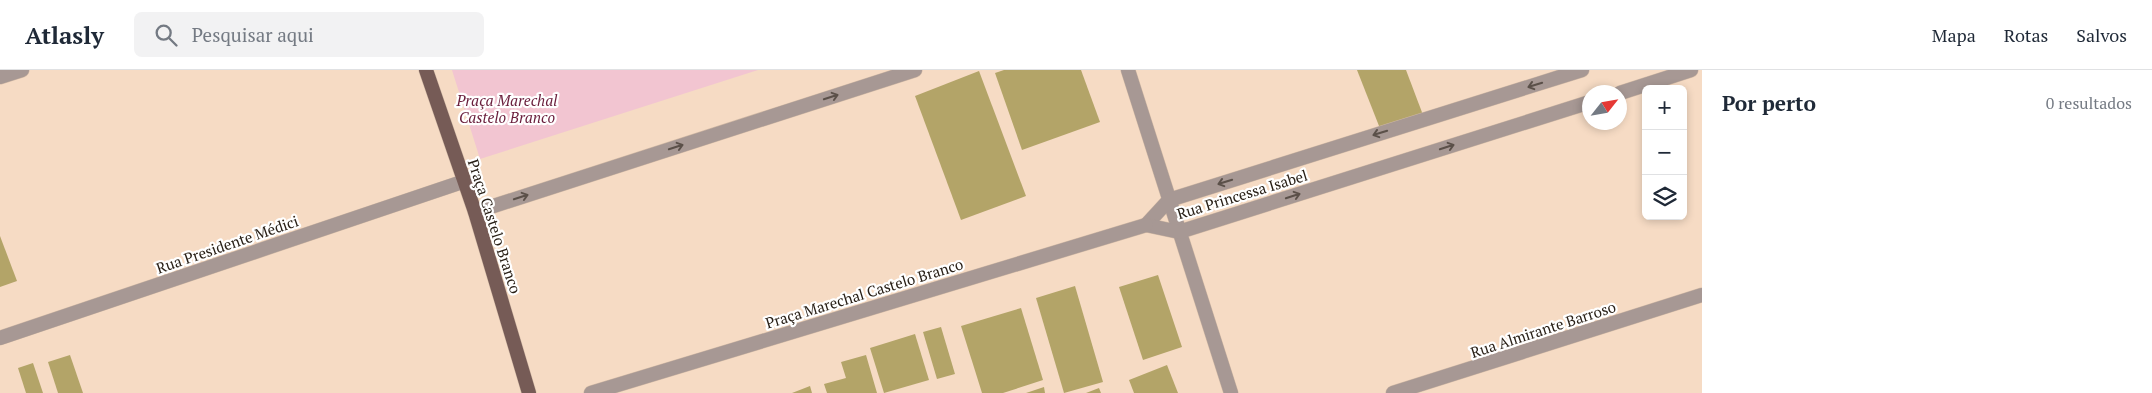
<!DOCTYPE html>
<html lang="pt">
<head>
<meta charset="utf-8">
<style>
  :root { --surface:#fff; --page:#f2f2f3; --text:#1f2937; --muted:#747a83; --line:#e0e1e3 }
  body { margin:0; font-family:"PT Serif",serif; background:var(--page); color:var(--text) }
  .controls { position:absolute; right:15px; top:15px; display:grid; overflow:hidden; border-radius:8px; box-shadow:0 2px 8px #0003 }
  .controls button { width:45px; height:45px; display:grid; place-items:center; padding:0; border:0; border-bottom:1px solid var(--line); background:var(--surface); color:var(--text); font:25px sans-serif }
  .compass { position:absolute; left:1582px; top:15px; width:45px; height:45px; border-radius:50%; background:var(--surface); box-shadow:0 2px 8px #0003; rotate:59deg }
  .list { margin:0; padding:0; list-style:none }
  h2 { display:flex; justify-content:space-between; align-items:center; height:65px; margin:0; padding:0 20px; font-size:21px }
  h2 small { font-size:16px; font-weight:400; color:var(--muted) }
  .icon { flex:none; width:28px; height:28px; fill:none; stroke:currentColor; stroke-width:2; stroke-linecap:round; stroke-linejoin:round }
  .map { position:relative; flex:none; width:1702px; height:323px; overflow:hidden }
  header { display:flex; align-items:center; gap:30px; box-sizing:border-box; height:70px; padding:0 25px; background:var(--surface); border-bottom:1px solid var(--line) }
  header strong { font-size:24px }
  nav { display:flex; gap:28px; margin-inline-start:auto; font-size:18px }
  .search { width:350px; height:45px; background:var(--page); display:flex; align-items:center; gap:12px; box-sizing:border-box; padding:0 18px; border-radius:8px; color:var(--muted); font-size:19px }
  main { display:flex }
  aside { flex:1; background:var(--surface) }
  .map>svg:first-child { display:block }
  .green { fill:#f2c5d1 }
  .building { fill:#b3a468 }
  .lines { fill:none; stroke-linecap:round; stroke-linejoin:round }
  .minor-casing { stroke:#d1b9a5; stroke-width:15 }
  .primary-casing { stroke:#d1b9a5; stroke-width:15 }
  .minor { stroke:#a79894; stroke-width:14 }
  .primary { stroke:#765b56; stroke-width:14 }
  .oneway { stroke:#5b5049 }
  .labels { text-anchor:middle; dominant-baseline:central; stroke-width:4.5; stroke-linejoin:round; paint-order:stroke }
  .park-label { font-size:15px; font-style:italic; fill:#6a1e3c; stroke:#fff }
  .street-label { font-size:15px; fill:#292017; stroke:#fff }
</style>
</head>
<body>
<header>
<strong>Atlasly</strong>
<div class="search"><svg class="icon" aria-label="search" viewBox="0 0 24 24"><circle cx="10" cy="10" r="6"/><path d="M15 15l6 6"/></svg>Pesquisar aqui</div>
<nav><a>Mapa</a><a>Rotas</a><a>Salvos</a></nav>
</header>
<main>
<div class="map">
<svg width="1702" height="323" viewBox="0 0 1702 323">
  <rect width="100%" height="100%" fill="#f6dbc4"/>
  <path class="green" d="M452,0H758L480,89Z"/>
  <g class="building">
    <path d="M1004,0H1081L1100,52L1022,80L995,3Z"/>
    <path d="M1357,0H1406L1423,45L1381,61Z"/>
    <path d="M979,1L1026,126L961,150L915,26Z"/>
    <path d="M0,166L17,211L0,217Z"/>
    <path d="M1158,205L1182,277L1143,290L1119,217Z"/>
    <path d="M1075,216L1103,312L1064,323L1036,228Z"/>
    <path d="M1021,238L1043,310L1003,323H982L961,256Z"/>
    <path d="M941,257L955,304L937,309L923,262Z"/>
    <path d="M915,264L929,310L884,323L870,278Z"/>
    <path d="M70,285L83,323H58L48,292Z"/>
    <path d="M866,285L877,323H827L824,314L846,308L841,292Z"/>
    <path d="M33,293L43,323H26L18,298Z"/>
    <path d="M1167,295L1178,323H1134L1129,310Z"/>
    <path d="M810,316L812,323H792Z"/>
    <path d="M1044,317L1045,323H1026Z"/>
    <path d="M1099,318L1101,323H1086Z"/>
  </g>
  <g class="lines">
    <defs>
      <g id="minor">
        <path d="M1128,0L1231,323"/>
        <path d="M0,7L22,0"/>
        <path d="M1620,23L1691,0"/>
        <path d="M475,142L915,0"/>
        <path d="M1146,155L1169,130L1582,0"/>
        <path d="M1146,155L1179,162L1590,32"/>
        <path d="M0,268L465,111"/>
        <path d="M591,323L1146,155"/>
        <path d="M1393,323L1702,225"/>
      </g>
      <path id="primary" d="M426,0L475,142L529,323"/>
    </defs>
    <use href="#minor" class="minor-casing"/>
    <use href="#primary" class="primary-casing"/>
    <use href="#minor" class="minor"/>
    <use href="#primary" class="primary"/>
  </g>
  <defs><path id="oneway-shaft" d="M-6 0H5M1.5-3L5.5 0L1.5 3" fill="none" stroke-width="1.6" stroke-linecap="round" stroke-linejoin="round" transform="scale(1.25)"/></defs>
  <g class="oneway">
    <use href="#oneway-shaft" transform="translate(1535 15) rotate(163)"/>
    <use href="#oneway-shaft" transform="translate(831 27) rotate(-18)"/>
    <use href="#oneway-shaft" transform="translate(1380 63) rotate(163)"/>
    <use href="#oneway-shaft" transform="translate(676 77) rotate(-18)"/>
    <use href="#oneway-shaft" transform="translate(1447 77) rotate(-18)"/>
    <use href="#oneway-shaft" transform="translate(1225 112) rotate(163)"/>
    <use href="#oneway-shaft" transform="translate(1293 126) rotate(-18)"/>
    <use href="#oneway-shaft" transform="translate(521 127) rotate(-18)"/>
  </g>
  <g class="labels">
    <g class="park-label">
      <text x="507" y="30">Praça Marechal<tspan x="507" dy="17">Castelo Branco</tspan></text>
    </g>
    <g class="street-label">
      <text transform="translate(1242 124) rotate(-17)">Rua Princessa Isabel</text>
      <text transform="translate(495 156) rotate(72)">Praça Castelo Branco</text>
      <text transform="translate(227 174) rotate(-19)">Rua Presidente Médici</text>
      <text transform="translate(864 223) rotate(-17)">Praça Marechal Castelo Branco</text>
      <text transform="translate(1543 259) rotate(-18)">Rua Almirante Barroso</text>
    </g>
  </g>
</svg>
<div class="controls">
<button>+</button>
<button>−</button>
<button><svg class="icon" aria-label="layers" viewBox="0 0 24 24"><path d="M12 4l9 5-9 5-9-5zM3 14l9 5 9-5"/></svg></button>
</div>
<svg class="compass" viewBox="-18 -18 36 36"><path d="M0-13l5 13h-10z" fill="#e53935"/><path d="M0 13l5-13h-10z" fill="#747a83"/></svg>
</div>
<aside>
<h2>Por perto<small>0 resultados</small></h2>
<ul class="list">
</ul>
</aside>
</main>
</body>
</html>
